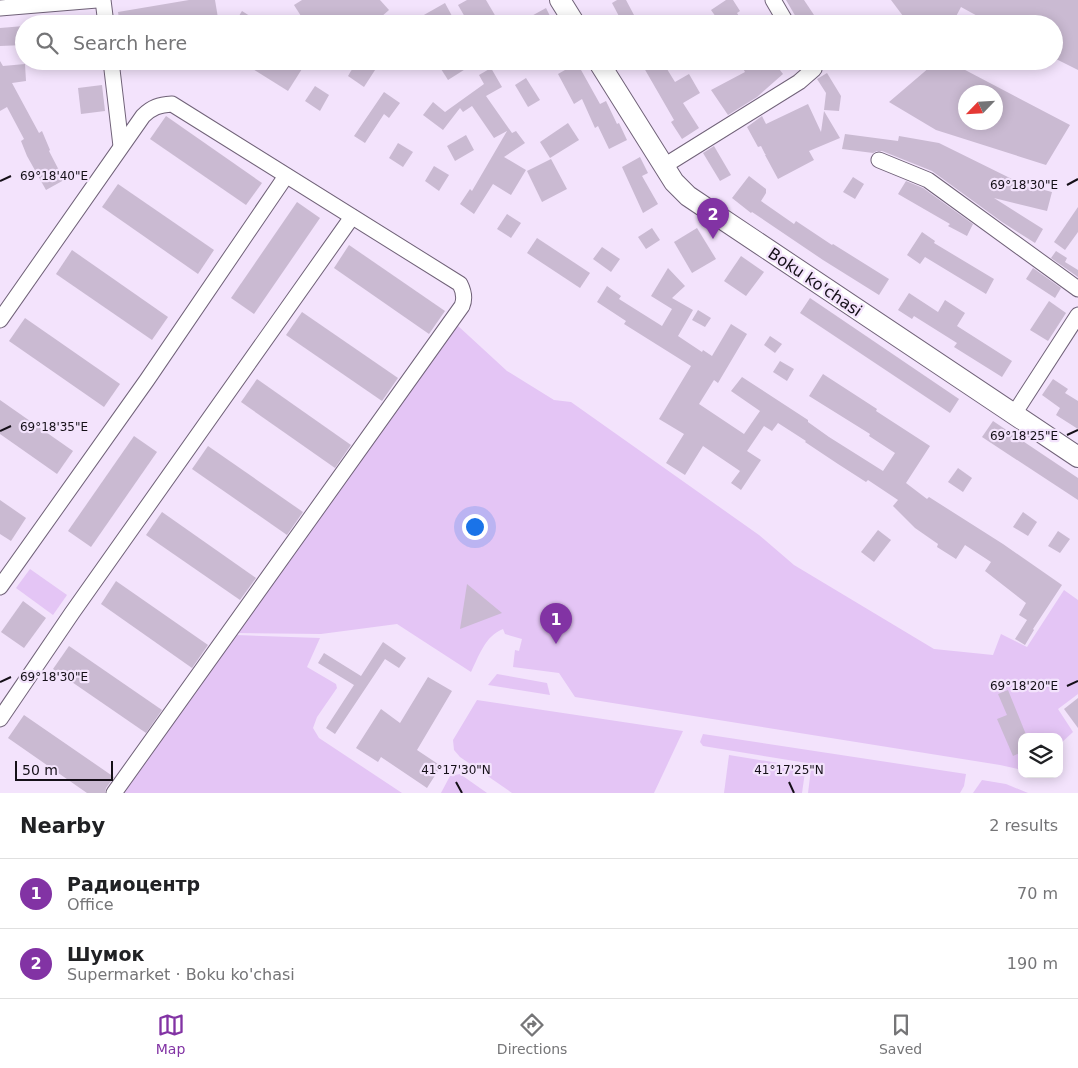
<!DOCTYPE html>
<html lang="en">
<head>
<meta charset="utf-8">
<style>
  :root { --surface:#fff; --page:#f6f6f6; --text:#202124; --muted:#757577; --line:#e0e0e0; --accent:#8233a4 }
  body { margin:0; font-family:"DejaVu Sans",sans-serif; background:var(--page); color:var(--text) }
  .controls { position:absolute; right:15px; bottom:15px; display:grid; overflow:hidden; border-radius:10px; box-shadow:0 2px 12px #0003 }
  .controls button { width:45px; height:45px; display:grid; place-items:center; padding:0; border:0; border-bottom:1px solid var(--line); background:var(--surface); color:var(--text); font:25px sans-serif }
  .compass { position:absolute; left:958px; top:85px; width:45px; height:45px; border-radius:50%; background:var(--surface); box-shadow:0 2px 12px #0003; rotate:245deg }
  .scale { position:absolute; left:15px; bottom:12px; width:98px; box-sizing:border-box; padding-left:5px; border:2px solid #151018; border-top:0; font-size:14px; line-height:18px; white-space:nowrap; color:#151018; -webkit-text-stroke:4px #f3e3fc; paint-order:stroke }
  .you { position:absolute; left:474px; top:526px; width:18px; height:18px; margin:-12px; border:4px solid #fff; border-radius:50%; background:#1a73e8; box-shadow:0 0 0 8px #1a73e833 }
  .badge { display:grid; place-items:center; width:32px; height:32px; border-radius:50%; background:var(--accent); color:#fff; font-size:16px; font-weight:700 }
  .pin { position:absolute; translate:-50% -41px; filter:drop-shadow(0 1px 2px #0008) }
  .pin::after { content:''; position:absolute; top:26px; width:18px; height:15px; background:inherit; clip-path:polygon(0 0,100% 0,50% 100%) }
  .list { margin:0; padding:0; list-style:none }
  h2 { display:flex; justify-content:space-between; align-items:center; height:65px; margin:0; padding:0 20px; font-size:21px }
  h2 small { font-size:16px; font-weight:400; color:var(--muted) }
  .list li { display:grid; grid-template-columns:32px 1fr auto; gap:15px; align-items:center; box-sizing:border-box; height:70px; padding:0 20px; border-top:1px solid var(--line) }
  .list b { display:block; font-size:19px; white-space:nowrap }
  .list p { margin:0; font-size:16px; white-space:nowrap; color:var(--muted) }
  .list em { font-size:16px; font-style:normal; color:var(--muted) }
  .icon { flex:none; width:28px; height:28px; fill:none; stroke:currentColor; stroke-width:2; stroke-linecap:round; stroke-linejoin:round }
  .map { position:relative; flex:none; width:1078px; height:793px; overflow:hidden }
  .search { position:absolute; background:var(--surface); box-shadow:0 2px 12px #0003; left:15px; right:15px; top:15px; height:55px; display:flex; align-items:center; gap:12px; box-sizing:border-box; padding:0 18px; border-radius:28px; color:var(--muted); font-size:19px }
  .sheet { height:205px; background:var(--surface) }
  nav { display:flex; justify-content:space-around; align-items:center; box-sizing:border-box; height:70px; border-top:1px solid var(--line); background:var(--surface); font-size:14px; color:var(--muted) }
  nav a { display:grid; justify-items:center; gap:2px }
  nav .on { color:var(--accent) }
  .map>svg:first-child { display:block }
  .green { fill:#e4c5f5 }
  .building { fill:#cabad2; fill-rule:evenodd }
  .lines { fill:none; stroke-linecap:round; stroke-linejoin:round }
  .minor-casing { stroke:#706278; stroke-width:17 }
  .tertiary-casing { stroke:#706278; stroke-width:22 }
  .minor { stroke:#fff; stroke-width:15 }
  .tertiary { stroke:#fff; stroke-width:20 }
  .ticks { fill:none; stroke:#151018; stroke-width:2 }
  .labels { text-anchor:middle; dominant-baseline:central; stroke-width:4.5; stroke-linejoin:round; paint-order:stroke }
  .street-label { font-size:16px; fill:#151018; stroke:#f3e3fc }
  .ticks-label { font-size:12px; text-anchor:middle; fill:#151018; stroke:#f3e3fc; stroke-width:4.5; stroke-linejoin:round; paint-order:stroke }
</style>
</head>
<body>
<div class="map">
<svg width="1078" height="793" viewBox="0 0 1078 793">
  <rect width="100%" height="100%" fill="#f3e3fc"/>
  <g class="green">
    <path d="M457,325L507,371L554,400L571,402L759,535L794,565L934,649L993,655L1001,634L1027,647L1064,590L1078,600V694L1058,709L1073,732L1059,745V737H1022V770L1000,765L575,697L559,673L513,667L515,650L519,651L522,639L505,634L503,629C485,636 479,656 471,672L397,624L321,634L238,633Z"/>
    <path d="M30,569L67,595L53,615L16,588Z"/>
    <path d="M236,635L320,638L307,667L336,684L337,688L317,717L313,728L319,738L402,793H122Z"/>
    <path d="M497,674L547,683L550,695L488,685Z"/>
    <path d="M477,700L683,731L654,793H512L460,757L454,750L453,740Z"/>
    <path d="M703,734L966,774L964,786L960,793H808L811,769L807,763L703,746L700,742Z"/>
    <path d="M729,755L803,767L805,772L802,793H724Z"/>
    <path d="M460,774L487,793H441L450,776Z"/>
    <path d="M982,780L1006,784L1028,793H973Z"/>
  </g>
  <g class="building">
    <path d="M189,0H215L219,24H120L118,12Z"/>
    <path d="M302,0H380L389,10L373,24H306L294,5Z"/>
    <path d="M467,0H486L496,17L485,24H469L458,5Z"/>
    <path d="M617,0H626L634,15L622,22L612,3Z"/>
    <path d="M726,0H733L740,11L737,13L744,24H721L711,10Z"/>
    <path d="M786,0H804L820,24H800Z"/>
    <path d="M891,0H1078V70L1054,58V24H992L961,7L952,24H909Z"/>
    <path d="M445,3L452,16L438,24H408Z"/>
    <path d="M546,8L552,20L544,24H517Z"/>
    <path d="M242,11L262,24H234Z"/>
    <path d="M24,26V45L0,46V28Z"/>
    <path d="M0,61L3,66L25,64L26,81L12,83L39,133L42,131L50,150L49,151L64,180L46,190L27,156L21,141L24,139L7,107L0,111Z"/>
    <path d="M240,61H307L288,91Z"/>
    <path d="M357,61H368L377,67L364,87L348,76Z"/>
    <path d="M436,61H463L467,68L448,80Z"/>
    <path d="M560,61H576L600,104L606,101L617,124L619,123L627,140L609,149L598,126L595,128L582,99L574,104L558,74L565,70Z"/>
    <path d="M640,61H662L675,82L689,74L700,93L683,103L699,128L682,139L671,122L674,120Z"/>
    <path d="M739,61H773L783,74L757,97L728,115L711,90L745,72Z"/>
    <path d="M937,61H948L1070,125L1046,165L936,130L889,102ZM966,92H996V122H966Z"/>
    <path d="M491,68L502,87L486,96L512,133L516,131L525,143L504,157L526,170L511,195L493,184L474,214L460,204L470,189L472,191L507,131L494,138L472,106L463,112L460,108L443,130L423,115L433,102L445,112L484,84L479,75Z"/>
    <path d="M827,73L841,96L839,111L824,110L826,93L817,79Z"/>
    <path d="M526,78L540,100L528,107L515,85Z"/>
    <path d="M102,85L105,111L81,114L78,88Z"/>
    <path d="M315,86L329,95L320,111L305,101Z"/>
    <path d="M384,92L400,103L389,118L384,114L365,143L354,136Z"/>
    <path d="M808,104L821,132L824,111L840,138L809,151L814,160L778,179L765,155L766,154H765L761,146L758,147L747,127L762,116L766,124Z"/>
    <path d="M166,116L262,183L246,205L150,139Z"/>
    <path d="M568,123L579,140L550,158L540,142Z"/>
    <path d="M845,134L898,141L899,136L939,143L1032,189L1033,187L1052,192L1047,211L994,198L1043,229L1035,243L1002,222L932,171L882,151H877L873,153L842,149Z"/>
    <path d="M466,135L474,150L455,161L447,146Z"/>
    <path d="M398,143L413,152L403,167L389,158Z"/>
    <path d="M714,146L731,175L720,181L703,153Z"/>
    <path d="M640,157L648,173L642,176L658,204L643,213L622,167Z"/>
    <path d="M551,159L567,189L542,202L527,171Z"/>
    <path d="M434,166L449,175L439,191L425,181Z"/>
    <path d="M749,176L766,189V193L761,201L794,224L796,221L832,245L833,244L889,279L879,295L823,260L752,212L751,213L732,198Z"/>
    <path d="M853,177L864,184L855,199L843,192Z"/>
    <path d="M906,181L923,188L973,224L967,236L948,226L950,224L898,194Z"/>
    <path d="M118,184L214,250L198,274L102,207Z"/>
    <path d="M297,202L320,218L254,314L231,298Z"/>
    <path d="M1078,207V232L1065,250L1054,242Z"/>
    <path d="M507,214L521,223L511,238L497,229Z"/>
    <path d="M652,228L660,240L646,249L638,237Z"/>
    <path d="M697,228L716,259L692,273L674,242Z"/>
    <path d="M922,232L935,241L934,243L994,279L986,294L925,257L920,264L907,255Z"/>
    <path d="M537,238L590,273L580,288L527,253Z"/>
    <path d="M349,245L445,311L429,334L334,268Z"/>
    <path d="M602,247L620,259L611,272L593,259Z"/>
    <path d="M72,250L168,317L152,340L56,274Z"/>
    <path d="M1056,251L1067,258L1065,262L1078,270V277L1051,258Z"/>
    <path d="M741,256L764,272L746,296L724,281Z"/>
    <path d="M668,268L685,286L672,298L693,310L678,336L702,352L703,350L712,356L731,324L747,334L718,383L714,380L699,404L744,434L760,411L731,391L742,377L808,420V422L829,437L883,471L895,453L869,436L870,434L809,396L823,374L877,409L876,411L930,446L906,483L927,499L929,497L1003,544L1062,585L1033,629L1034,630L1025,645L1015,639L1027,620L1019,615L1026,603L985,571L991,562L965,545L956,559L937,547L938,544L915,528L893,506L898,500L868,480L866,482L838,464L805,442L806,441L778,423L772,431L764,426L747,451L761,460L741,490L731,483L740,471L703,446L685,475L666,463L684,434L659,419L691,366L624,324L626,321L597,302L607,286L621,296L619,299L662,326L672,309L651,296Z"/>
    <path d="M1033,268L1061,288L1055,298L1026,279Z"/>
    <path d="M909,293L938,312L945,300L965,313L957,326L1012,361L1002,377L954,347L957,343L914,316L912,319L898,310Z"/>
    <path d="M810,298L959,399L950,413L800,313Z"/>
    <path d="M1049,301L1066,313L1048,341L1030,330Z"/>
    <path d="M698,310L711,318L705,327L692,320Z"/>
    <path d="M302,312L398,378L382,401L286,335Z"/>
    <path d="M25,318L120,384L104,407L9,341Z"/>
    <path d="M770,336L782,344L775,353L764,345Z"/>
    <path d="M780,361L794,369L787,381L773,372Z"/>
    <path d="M257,379L351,445L335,468L241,402Z"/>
    <path d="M1053,379L1068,389L1065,393L1078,401V429L1056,415L1060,408L1042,395Z"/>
    <path d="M0,400L73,451L57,474L0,434Z"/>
    <path d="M993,421L1078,478V500L982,437Z"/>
    <path d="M134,436L157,452L91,547L68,531Z"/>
    <path d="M208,446L303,512L287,535L192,469Z"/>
    <path d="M958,468L972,478L963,492L948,482Z"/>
    <path d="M0,500L26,518L11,541L0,534Z"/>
    <path d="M162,512L256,578L240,600L146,535Z"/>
    <path d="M1023,512L1037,522L1028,536L1013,527Z"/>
    <path d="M878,530L891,540L874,562L861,552Z"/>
    <path d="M1058,531L1070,539L1060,553L1048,546Z"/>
    <path d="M116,581L208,645L192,668L101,604Z"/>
    <path d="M467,584L502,613L460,629Z"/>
    <path d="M23,601L46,618L24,648L1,632Z"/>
    <path d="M383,642L406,658L399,668L385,659L335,734L326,728L354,685L318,663L324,653L361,676Z"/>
    <path d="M69,646L162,710L146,733L53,669Z"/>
    <path d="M428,677L452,691L417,750L441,766L427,788L381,757L378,762L356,748L381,709L400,723Z"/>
    <path d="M1008,690L1027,737H1022V752L1013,756L997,719L1007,715L998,694Z"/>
    <path d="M1078,698V728L1064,709Z"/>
    <path d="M24,715L114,777L106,788L105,793H87L8,738Z"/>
  </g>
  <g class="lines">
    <defs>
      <g id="minor">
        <path d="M103,0L106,24"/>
        <path d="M773,0L787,24"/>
        <path d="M0,8L97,0"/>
        <path d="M111,61L121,146"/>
        <path d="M879,160L928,180L1078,289"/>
        <path d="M664,166L799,82L814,69L810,61"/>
        <path d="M0,320L143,116C152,107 159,105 172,104L460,284C464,292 465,299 462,306L114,793"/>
        <path d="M1014,414L1078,315"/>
        <path d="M0,587L147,380L286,176"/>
        <path d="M0,719L72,613L352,217"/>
      </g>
      <g id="tertiary">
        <path d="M560,0L575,24"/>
        <path d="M598,61L674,182L688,196L1078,457"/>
      </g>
    </defs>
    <use href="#minor" class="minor-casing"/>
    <use href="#tertiary" class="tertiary-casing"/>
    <use href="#minor" class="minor"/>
    <use href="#tertiary" class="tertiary"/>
  </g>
  <path class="ticks" d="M0,181L11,176M1067,185L1078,179M0,431L11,426M1067,435L1078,430M0,682L11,677M1067,686L1078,681M456,782L462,793M789,782L794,793"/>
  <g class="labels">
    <g class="street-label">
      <text transform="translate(815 282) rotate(34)">Boku ko'chasi</text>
    </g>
  </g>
  <g class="ticks-label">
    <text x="54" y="180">69°18'40"E</text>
    <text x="1024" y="189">69°18'30"E</text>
    <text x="54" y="431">69°18'35"E</text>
    <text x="1024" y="440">69°18'25"E</text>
    <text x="54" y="681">69°18'30"E</text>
    <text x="1024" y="690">69°18'20"E</text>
    <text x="456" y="774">41°17'30"N</text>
    <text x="789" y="774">41°17'25"N</text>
  </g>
</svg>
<div class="controls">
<button><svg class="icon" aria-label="layers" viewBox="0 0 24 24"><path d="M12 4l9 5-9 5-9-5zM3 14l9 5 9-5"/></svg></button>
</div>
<svg class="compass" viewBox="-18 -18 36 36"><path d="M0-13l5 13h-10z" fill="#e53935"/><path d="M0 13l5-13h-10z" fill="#757577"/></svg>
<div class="scale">50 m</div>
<div class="you"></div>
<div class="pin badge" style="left:556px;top:644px">1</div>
<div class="pin badge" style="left:713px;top:239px">2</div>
<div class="search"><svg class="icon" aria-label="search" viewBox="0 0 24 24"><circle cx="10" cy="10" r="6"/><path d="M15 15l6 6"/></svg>Search here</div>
</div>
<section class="sheet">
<h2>Nearby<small>2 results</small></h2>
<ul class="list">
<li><span class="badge">1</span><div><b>Радиоцентр</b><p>Office</p></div><em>70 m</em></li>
<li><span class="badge">2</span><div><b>Шумок</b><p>Supermarket · Boku ko'chasi</p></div><em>190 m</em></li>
</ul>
</section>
<nav>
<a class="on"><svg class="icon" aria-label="map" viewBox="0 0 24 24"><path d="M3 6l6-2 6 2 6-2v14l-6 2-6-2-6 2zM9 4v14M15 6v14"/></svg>Map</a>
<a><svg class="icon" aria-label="directions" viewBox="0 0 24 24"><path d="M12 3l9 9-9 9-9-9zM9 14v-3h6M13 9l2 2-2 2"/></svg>Directions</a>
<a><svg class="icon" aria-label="saved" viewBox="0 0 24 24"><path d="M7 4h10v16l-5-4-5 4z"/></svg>Saved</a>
</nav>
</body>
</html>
